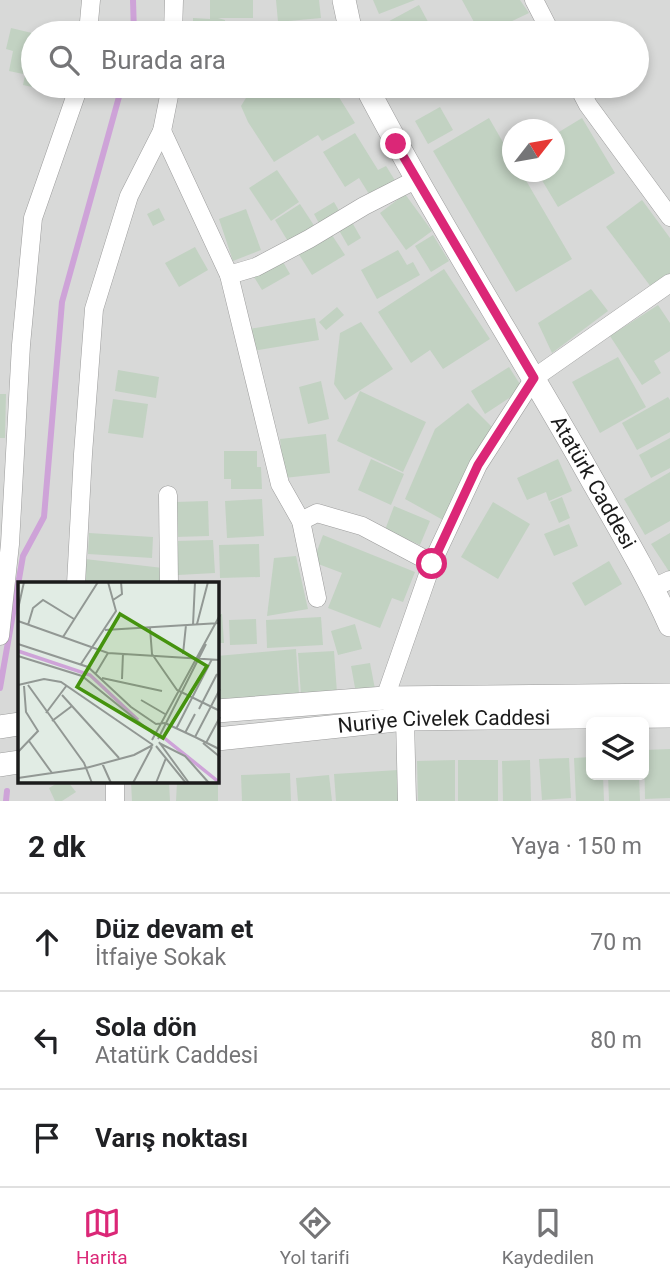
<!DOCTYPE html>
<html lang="tr">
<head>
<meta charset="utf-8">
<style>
  :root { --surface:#fff; --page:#f6f6f6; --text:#202124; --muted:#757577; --line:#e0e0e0; --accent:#db2777 }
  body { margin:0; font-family:Roboto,sans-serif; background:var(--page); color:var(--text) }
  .controls { position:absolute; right:21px; bottom:21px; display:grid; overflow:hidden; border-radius:10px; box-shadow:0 4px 10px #0003 }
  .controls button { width:63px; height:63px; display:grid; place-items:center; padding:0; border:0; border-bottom:2px solid var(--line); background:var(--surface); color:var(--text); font:35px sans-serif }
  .compass { position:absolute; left:502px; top:119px; width:63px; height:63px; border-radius:50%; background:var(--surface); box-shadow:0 4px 10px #0003; rotate:59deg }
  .stop { position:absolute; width:21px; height:21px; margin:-16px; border:5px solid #db2777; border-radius:50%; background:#fff }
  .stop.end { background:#db2777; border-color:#fff; box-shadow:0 2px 7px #0008 }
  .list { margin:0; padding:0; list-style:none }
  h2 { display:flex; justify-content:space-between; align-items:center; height:91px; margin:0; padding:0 28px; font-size:30px }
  h2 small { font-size:23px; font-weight:400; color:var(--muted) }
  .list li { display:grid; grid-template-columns:46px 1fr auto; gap:21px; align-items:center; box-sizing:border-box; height:98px; padding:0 28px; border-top:2px solid var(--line) }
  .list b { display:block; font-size:26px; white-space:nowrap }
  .list p { margin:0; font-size:23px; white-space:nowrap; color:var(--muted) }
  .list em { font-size:23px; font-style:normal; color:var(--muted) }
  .icon { flex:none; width:38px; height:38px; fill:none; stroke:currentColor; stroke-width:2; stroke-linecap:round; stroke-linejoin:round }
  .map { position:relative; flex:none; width:670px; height:801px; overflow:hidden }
  .search { position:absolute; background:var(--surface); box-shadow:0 4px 10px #0003; left:21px; right:21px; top:21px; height:77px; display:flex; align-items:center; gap:18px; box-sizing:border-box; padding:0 24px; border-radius:38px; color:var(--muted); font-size:26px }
  .sheet { height:385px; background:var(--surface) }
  nav { display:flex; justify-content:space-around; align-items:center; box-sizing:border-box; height:98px; border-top:2px solid var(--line); background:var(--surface); font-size:19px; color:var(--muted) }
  nav a { display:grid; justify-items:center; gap:4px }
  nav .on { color:var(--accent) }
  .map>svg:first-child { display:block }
  .residential { fill:#d8d9d8; fill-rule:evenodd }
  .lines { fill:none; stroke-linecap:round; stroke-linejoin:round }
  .stream { stroke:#cea3d8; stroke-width:6 }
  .building { fill:#c2d2c2 }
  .minor-casing { stroke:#9c9c9c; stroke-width:19 }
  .tertiary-casing { stroke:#9c9c9c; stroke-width:24 }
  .minor { stroke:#fff; stroke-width:18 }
  .tertiary { stroke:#fff; stroke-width:23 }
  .route { stroke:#db2777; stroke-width:9 }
  .labels { text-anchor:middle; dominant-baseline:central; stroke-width:5; stroke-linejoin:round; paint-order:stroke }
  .street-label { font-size:21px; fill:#1b1b1b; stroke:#fff }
  .inset-river { fill:none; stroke:#cea3d8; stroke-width:3.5 }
  .inset-road { fill:none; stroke:#929894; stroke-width:2 }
  .view { fill:#45930e; fill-opacity:0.15; stroke:#45930e; stroke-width:3.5 }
  .inset-edge { fill:none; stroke:#1b1b1b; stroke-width:3.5 }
</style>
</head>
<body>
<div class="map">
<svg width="670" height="801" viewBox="0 0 670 801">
  <rect width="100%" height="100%" fill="#e1ece4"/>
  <path class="residential" d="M0,0H670V801H0ZM33,33H637V86H33ZM512,130H554V172H512ZM19,584H217V782H19ZM591,722H644V775H591Z"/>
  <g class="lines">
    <g class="stream">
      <path d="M133,0L134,33"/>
      <path d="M0,688L23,556L44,517L62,302L122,86"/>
      <path d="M6,801L7,791"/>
    </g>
  </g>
  <g class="building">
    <path d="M210,0H253V18H218L225,20V33H193V18L210,19Z"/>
    <path d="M276,0H319L321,18L278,22Z"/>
    <path d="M373,0H415L379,14Z"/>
    <path d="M462,0H520L529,13L487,33H480Z"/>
    <path d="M419,5L434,33H384L380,26Z"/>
    <path d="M11,28L32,33L23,74L9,71L13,51L6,49Z"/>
    <path d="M32,42L33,86H51L50,91L23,85Z"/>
    <path d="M313,86H332L355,123L322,141L318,135L274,162L248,122L241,106L249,93Z"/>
    <path d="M399,86H424L405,96Z"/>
    <path d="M440,107L453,130L428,144L415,121Z"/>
    <path d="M489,118L512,158V172H521L572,259L516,292L433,151Z"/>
    <path d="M582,118L615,173L558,207L537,172H554V135Z"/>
    <path d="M355,133L378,170L386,166L396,182L380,192L378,188L369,194L359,178L345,187L323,152Z"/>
    <path d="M277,170L299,202L271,221L249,188Z"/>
    <path d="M405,194L432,231L406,250L380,213Z"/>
    <path d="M642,200L670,238V273L651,287L606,227Z"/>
    <path d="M334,202L341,214L321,227L314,214Z"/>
    <path d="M300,204L315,227L289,243L275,220Z"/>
    <path d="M159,208L165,220L153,226L147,214Z"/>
    <path d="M246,209L261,250L233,261L219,219Z"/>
    <path d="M349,217L361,238L348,246L336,225Z"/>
    <path d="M330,232L345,255L312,275L298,253Z"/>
    <path d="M433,235L449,261L431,272L415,246Z"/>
    <path d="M195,247L208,270L179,287L165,263Z"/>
    <path d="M398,250L407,265L413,262L420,275L377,299L361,270Z"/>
    <path d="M279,255L290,274L262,290L251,272Z"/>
    <path d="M444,269L490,339L443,369L430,350L411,363L378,312Z"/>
    <path d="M591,289L608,311L552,353L538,323Z"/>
    <path d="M658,305L670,323V351L654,361L661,373L642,385L610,336Z"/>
    <path d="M337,307L344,315L326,330L319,322Z"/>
    <path d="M315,318L319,340L253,351L249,329Z"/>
    <path d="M361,322L393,369L345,400L334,384L340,333Z"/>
    <path d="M618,357L646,407L600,433L572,382Z"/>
    <path d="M509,367L523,389L485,414L471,391Z"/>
    <path d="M118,370L159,377L156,398L115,391Z"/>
    <path d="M321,381L329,419L308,424L299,387Z"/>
    <path d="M360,391L426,422L403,472L337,441Z"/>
    <path d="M0,394H6L5,438H0Z"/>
    <path d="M668,397L670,400V432L637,450L622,423Z"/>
    <path d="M113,399L148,404L143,438L108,433Z"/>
    <path d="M468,403L493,428L443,520L405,499L435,429Z"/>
    <path d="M326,434L330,473L284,478L280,439Z"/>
    <path d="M670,438V468L651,478L639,455Z"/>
    <path d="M224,451H257V467H261L262,489H231V479H224Z"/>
    <path d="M371,459L404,474L391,505L358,490Z"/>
    <path d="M558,459L572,491L549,501L546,492L527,500L517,478Z"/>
    <path d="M670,472V521L645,535L624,499Z"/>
    <path d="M562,497L570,518L559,523L550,502Z"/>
    <path d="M262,499L264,536L227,538L225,501Z"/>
    <path d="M208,501L209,536L175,537V502Z"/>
    <path d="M493,502L530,524L498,579L461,557Z"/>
    <path d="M394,506L430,521L420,545L385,530Z"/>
    <path d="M569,524L578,546L554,556L544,534Z"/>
    <path d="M89,533L153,537L152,558L88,554Z"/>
    <path d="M670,533V573L651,544Z"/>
    <path d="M323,535L415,572L403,602L392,598L380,628L328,608L342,573L313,562Z"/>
    <path d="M213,540L215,573L178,575L176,541Z"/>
    <path d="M259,544L260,577L220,578L219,545Z"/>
    <path d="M296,556L308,609L267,616L274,558Z"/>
    <path d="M85,559L163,568L161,584H83Z"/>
    <path d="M609,561L622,584L585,606L572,583Z"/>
    <path d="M217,614H222L224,643H217Z"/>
    <path d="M321,617L323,645L267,648L266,620Z"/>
    <path d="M256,619L257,644L230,645L229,620Z"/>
    <path d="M355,624L362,649L338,655L331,631Z"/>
    <path d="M296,649L299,694L217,700V656Z"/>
    <path d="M334,651L337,693L301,695L298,653Z"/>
    <path d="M370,663L375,689L356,693L351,666Z"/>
    <path d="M670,749V798L645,799L644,750Z"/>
    <path d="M591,757V775H603L604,801H576L574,758Z"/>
    <path d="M569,758L571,798L542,800L539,759Z"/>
    <path d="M455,760V801H418L417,761Z"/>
    <rect x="458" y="760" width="40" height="41"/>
    <path d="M530,760L531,801H503L502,761Z"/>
    <path d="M398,770L400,801H336L334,774Z"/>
    <path d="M290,773L291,801H242L241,775Z"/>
    <path d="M329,775L332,801H298L296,778Z"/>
    <path d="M608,775H639L640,801H609Z"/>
    <path d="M59,782H68L76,792L62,801H55L49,788Z"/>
    <path d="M131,782H169L170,801H132Z"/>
    <path d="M177,782H218V801H176Z"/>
  </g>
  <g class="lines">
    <defs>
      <g id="minor">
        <path d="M534,0L551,33"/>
        <path d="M88,33L91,0"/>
        <path d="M173,33L174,0"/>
        <path d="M578,86L588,105L670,217"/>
        <path d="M162,131L229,275L280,484L301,521L317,598"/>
        <path d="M229,275L256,267L309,239L364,206L417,179"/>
        <path d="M168,495L169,584"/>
        <path d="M301,521L317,513L362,526L432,563"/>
        <path d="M76,584L83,454L94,309L129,196L162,131L171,86"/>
        <path d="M653,588L670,580"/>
        <path d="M0,636L10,544L21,345L33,218L79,86"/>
        <path d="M115,782V801"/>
        <path d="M407,801L405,719L385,698L432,563L478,465L534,378L670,283"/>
      </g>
      <g id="tertiary">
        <path d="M344,0L351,33"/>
        <path id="s1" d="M366,86C433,214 510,336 582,462C612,516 645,569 670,625"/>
        <path d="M217,711L385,698L670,695"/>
        <path d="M0,727L19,724"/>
        <path id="s2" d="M217,739L405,719L670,716"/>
        <path d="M0,765L19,762"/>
      </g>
    </defs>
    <use href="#minor" class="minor-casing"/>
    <use href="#tertiary" class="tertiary-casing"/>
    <use href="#minor" class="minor"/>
    <use href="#tertiary" class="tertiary"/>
  </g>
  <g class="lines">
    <path class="route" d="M396,144L534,378L478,465L432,564"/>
  </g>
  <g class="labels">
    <g class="street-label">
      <text stroke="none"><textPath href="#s1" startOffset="457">Atatürk Caddesi</textPath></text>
      <text stroke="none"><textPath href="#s2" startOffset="228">Nuriye Civelek Caddesi</textPath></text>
    </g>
  </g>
  <g transform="translate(18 582)">
    <rect width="201" height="201" fill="#e1ece4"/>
    <path class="inset-river" d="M0,69L72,93L120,138M145,155L202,201"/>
    <path class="inset-road" d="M95,18L104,12L103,0M0,27L6,0M0,39L90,71L202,78M179,42L190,0M10,43L15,26L25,18L56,37M175,43L177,0M132,46L134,72L159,108L202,129M87,48L202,41M45,55L80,0M0,62L70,85L113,125L138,142L147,141M165,72L168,43M0,74L64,94L137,153M63,82L98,29L90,0M78,91L90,71M84,96L144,109M104,97L105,71M0,103L26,97L43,100L135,163M10,103L66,181L74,201M44,113L101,176M123,118L147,132M181,127L199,92M28,131L49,103M34,139L54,124M147,141L177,155M158,147L194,77M167,151L177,132M140,157L188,62M134,158L202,33M11,159L34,191M141,160L171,201M141,161L167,174L191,201M185,161L202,175M188,161L202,135M138,164L168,201M201,167L177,155L202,107M0,170L20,149L8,130L6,104M84,181L93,201M0,196L68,186L116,173L135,163M115,201L134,165M138,201L148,176"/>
    <path class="view" d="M102,32L189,84L145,156L59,105Z"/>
    <rect width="201" height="201" class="inset-edge"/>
  </g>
</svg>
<div class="controls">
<button><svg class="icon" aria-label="layers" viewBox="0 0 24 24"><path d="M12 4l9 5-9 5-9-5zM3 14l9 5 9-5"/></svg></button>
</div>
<svg class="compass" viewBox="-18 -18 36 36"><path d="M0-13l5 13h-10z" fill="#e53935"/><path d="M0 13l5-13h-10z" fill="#757577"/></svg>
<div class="stop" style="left:432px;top:564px"></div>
<div class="stop end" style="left:396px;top:144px"></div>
<div class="search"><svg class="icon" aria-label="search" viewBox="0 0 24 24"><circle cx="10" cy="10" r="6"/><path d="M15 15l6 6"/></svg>Burada ara</div>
</div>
<section class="sheet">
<h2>2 dk<small>Yaya · 150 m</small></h2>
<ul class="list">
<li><svg class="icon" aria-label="ahead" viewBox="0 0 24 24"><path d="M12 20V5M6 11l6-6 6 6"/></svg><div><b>Düz devam et</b><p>İtfaiye Sokak</p></div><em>70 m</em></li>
<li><svg class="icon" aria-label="left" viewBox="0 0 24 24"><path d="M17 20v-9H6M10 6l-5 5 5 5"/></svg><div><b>Sola dön</b><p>Atatürk Caddesi</p></div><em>80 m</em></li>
<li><svg class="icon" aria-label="arrive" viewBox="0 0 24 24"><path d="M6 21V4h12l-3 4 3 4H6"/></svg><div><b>Varış noktası</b></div></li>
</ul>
</section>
<nav>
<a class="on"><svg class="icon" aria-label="map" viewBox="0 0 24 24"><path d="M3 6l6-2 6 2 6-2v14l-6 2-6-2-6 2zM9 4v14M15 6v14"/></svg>Harita</a>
<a><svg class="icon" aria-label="directions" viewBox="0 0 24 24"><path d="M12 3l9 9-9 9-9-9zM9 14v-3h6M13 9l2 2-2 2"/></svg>Yol tarifi</a>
<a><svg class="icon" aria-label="saved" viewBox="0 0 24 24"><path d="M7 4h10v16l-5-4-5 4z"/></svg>Kaydedilen</a>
</nav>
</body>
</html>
